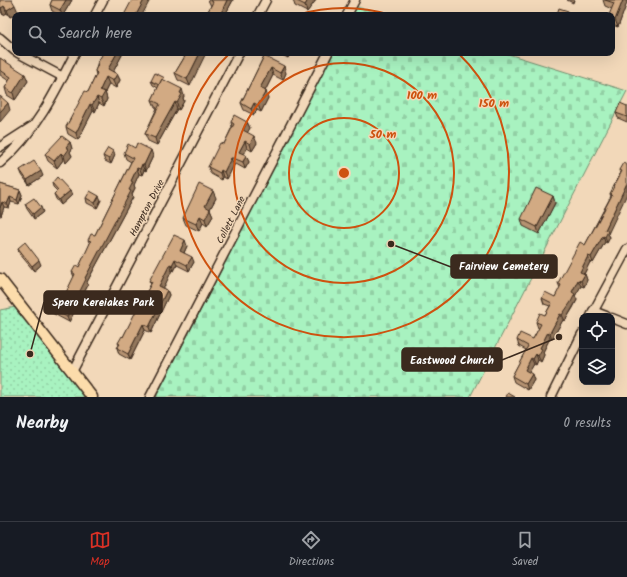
<!DOCTYPE html>
<html lang="en">
<head>
<meta charset="utf-8">
<style>
  :root { --surface:#171b24; --page:#20242c; --text:#f1f3f6; --muted:#9ea1a6; --line:#363941; --accent:#d93025 }
  body { margin:0; font-family:Kalam,sans-serif; background:var(--page); color:var(--text) }
  .controls { position:absolute; right:12px; bottom:12px; display:grid; overflow:hidden; border-radius:8px; box-shadow:0 4px 16px #0002 }
  .controls button { width:36px; height:36px; display:grid; place-items:center; padding:0; border:0; border-bottom:1px solid var(--line); background:var(--surface); color:var(--text); font:20px sans-serif }
  .list { margin:0; padding:0; list-style:none }
  h2 { display:flex; justify-content:space-between; align-items:center; height:52px; margin:0; padding:0 16px; font-size:17px }
  h2 small { font-size:13px; font-weight:400; color:var(--muted) }
  .icon { flex:none; width:22px; height:22px; fill:none; stroke:currentColor; stroke-width:2; stroke-linecap:round; stroke-linejoin:round }
  .map { position:relative; flex:none; width:627px; height:397px; overflow:hidden }
  .search { position:absolute; background:var(--surface); box-shadow:0 4px 16px #0002; left:12px; right:12px; top:12px; height:44px; display:flex; align-items:center; gap:10px; box-sizing:border-box; padding:0 14px; border-radius:8px; color:var(--muted); font-size:15px }
  .sheet { height:124px; background:var(--surface) }
  nav { display:flex; justify-content:space-around; align-items:center; box-sizing:border-box; height:56px; border-top:1px solid var(--line); background:var(--surface); font-size:11px; color:var(--muted) }
  nav a { display:grid; justify-items:center; gap:2px }
  nav .on { color:var(--accent) }
  .map>svg:first-child { display:block }
  .green { fill:url(#green-dots); stroke:#728e6f }
  .cemetery { fill:url(#cemetery-stones); stroke:#728e6f }
  .lines { fill:none; stroke-linecap:round; stroke-linejoin:round }
  .minor-casing { stroke:#3b2a1e; stroke-width:11 }
  .major-casing { stroke:#3b2a1e; stroke-width:13 }
  .minor { stroke:#f2d8b9; stroke-width:8 }
  .major { stroke:#fcdcab; stroke-width:10 }
  .wall { fill:#b59271; stroke:#3b2a1e }
  .shaded-wall { fill:#93775c; stroke:#3b2a1e }
  .building { fill:#d2aa83; stroke:#3b2a1e }
  .ring { fill:none; stroke:#ce520f; stroke-width:2 }
  .labels { text-anchor:middle; dominant-baseline:central; stroke-width:3; stroke-linejoin:round; paint-order:stroke }
  .street-label { font-size:10px; fill:#3b2a1e; stroke:#f2d8b9 }
  .centre { fill:#ce520f; stroke:#f2d8b9; stroke-width:2 }
  .ring-label { font-size:12px; text-anchor:middle; font-weight:bold; fill:#ce520f; stroke:#f2d8b9; stroke-width:3; stroke-linejoin:round; paint-order:stroke }
  .leader { fill:none; stroke:#3b2a1e; stroke-width:1.5 }
  .callout-dot { fill:#3b2a1e; stroke:#f2d8b9; stroke-width:1.5 }
  .callout { fill:#3b2a1e; stroke:#3b2a1e; stroke-width:1.5 }
  .callout-label { font-size:11px; text-anchor:middle; font-weight:bold; fill:#fff }
</style>
</head>
<body>
<div class="map">
<svg width="627" height="397" viewBox="0 0 627 397">
  <defs>
    <pattern id="green-dots" width="8" height="8" patternUnits="userSpaceOnUse"><rect width="8" height="8" fill="#a8f2c0"/><path d="M2 2h.1M6 6h.1" fill="none" stroke="#92d0a5" stroke-width="1.8" stroke-linecap="round"/></pattern>
    <pattern id="cemetery-stones" width="16" height="16" patternUnits="userSpaceOnUse"><rect width="16" height="16" fill="#a8f2c0"/><path d="M2 7V4a2 2 0 0 1 4 0v3zM10 15v-3a2 2 0 0 1 4 0v3z" fill="#92d0a5"/></pattern>
  </defs>
  <rect width="100%" height="100%" fill="#f2d8b9"/>
  <filter id="ink" filterUnits="userSpaceOnUse"><feTurbulence type="fractalNoise" baseFrequency=".025" numOctaves="2"/><feDisplacementMap in="SourceGraphic" scale="8" xChannelSelector="R" yChannelSelector="G"/><feConvolveMatrix kernelMatrix="1 2 1 2 8 2 1 2 1" color-interpolation-filters="sRGB"/></filter>
  <g filter="url(#ink)">
    <path class="green" d="M21,306L94,397H0V310Z"/>
    <g class="cemetery">
      <path d="M357,7L384,15H353Z"/>
      <path d="M333,53H505L627,91L470,397H156Z"/>
    </g>
    <g class="lines">
      <defs>
        <g id="minor">
          <path d="M95,15L103,0"/>
          <path d="M258,15L266,0"/>
          <path d="M347,15L355,0"/>
          <path d="M0,38L15,51"/>
          <path d="M18,53L63,77"/>
          <path d="M0,147L31,127"/>
          <path d="M0,163C35,133 55,93 75,53"/>
          <path d="M593,311L606,316"/>
          <path d="M591,316L627,249"/>
          <path d="M612,318L627,324"/>
          <path d="M72,372L239,53"/>
          <path d="M150,397L328,53"/>
          <path d="M551,397L582,334"/>
        </g>
        <path id="major" d="M0,279L92,397"/>
      </defs>
      <use href="#minor" class="minor-casing"/>
      <use href="#major" class="major-casing"/>
      <use href="#minor" class="minor"/>
      <use href="#major" class="major"/>
    </g>
    <g class="wall">
      <path d="M0,0L18,12L10,17L7,13L3,15L0,10Z"/>
      <path d="M52,0H72L63,15H59L52,11L50,5Z"/>
      <path d="M208,0H233L225,15H206L211,6Z"/>
      <path d="M293,0H316L307,12L295,6Z"/>
      <path d="M567,0H574L573,3Z"/>
      <path d="M603,0H626L627,2L618,27L612,25V9L605,6Z"/>
      <path d="M123,53L113,72L117,74L120,80L116,88L109,84L105,92L107,99L104,106L99,103L95,112L93,111L78,140L68,134L66,127L88,92L96,75L95,71L97,66V64Z"/>
      <path d="M187,53L190,86L178,80L175,73Z"/>
      <path d="M278,53H290L288,58Z"/>
      <path d="M438,53H445L444,56Z"/>
      <path d="M264,56L286,73L283,80L273,75L265,91L268,98L261,112L257,110L254,115L244,110L241,103Z"/>
      <path d="M0,58L28,81L15,100L7,95L5,88L9,81L0,75Z"/>
      <path d="M151,81H166L184,96L183,98L184,101L179,110L177,109L157,145L148,141L145,134L157,108L155,107L152,100L158,88L153,85Z"/>
      <path d="M627,106V122L618,118L616,113Z"/>
      <path d="M231,122H247L250,128L247,132L257,143L252,151L247,148L244,154L249,162L245,169L236,164L234,165L227,179L223,177L222,180L211,174L208,167L224,144L232,127Z"/>
      <path d="M70,142L72,149L70,152L72,156L66,163L63,160L57,168L48,161L45,154Z"/>
      <path d="M124,153L153,156L146,171L144,170L142,175L139,174L134,185L135,188L132,194L133,197L87,282L88,285L69,322L52,313L50,308L61,303L74,277L72,272L79,267L90,244L88,240L95,235L131,162L126,159Z"/>
      <path d="M115,155L111,164L105,161L103,156Z"/>
      <path d="M627,165L608,234L610,237L607,243L605,242L593,263L590,262L584,274H585L587,280L584,287L581,286L575,296L577,300L573,308L565,321L563,320L552,339L550,338L543,352L544,355L541,362L538,360L536,365L534,364L529,372L534,380L528,390L514,382L512,376L526,350L519,346L517,340L533,339L539,328H538L536,322L545,315L550,306L544,304L542,298L555,297L560,288L558,283L585,245L611,196L610,194L620,174L619,170Z"/>
      <path d="M20,170L43,176L29,185L22,175Z"/>
      <path d="M52,183L70,191L72,195L61,205L56,199L54,194L57,191L53,187Z"/>
      <path d="M0,184L20,190L22,195L19,204L11,202L9,208L4,207L1,216H0Z"/>
      <path d="M553,196L555,203L539,234L523,226L521,219Z"/>
      <path d="M86,198L101,200L97,208L87,203Z"/>
      <path d="M216,198L210,209L213,216L207,226L203,223L199,231L186,225L183,218Z"/>
      <path d="M25,204L43,212L34,219L27,209Z"/>
      <path d="M187,246L184,253L194,262L189,271L177,265L174,271L172,270L163,288L167,290L169,295L151,333L145,330L130,360L119,354L117,348L119,345L118,343L123,337L151,284L149,281Z"/>
      <path d="M18,248L41,265L34,271L19,253Z"/>
    </g>
    <g class="shaded-wall">
      <path d="M66,0H72L63,15H62L60,10Z"/>
      <path d="M144,0H150L142,15H136Z"/>
      <path d="M227,0H233L225,15H220Z"/>
      <path d="M308,0H316L307,12L305,5Z"/>
      <path d="M623,0H626L627,3L618,27L615,20Z"/>
      <path d="M15,5L18,12L10,17L7,10Z"/>
      <path d="M4,6L7,13L3,15L1,8Z"/>
      <path d="M568,11L569,15H566Z"/>
      <path d="M117,53H123L111,76L108,69Z"/>
      <path d="M200,53H206L190,86L187,79Z"/>
      <path d="M286,53H290L288,58Z"/>
      <path d="M284,66L286,73L283,80L280,73Z"/>
      <path d="M271,68L273,75L263,95L260,88Z"/>
      <path d="M25,74L28,81L15,100L13,93Z"/>
      <path d="M117,74L120,80L116,88L113,81Z"/>
      <path d="M106,77L109,84L105,92L107,99L104,106L101,99L100,90Z"/>
      <path d="M182,89L184,96L183,98L184,101L179,110L177,103L180,93Z"/>
      <path d="M266,91L268,98L261,112L258,105Z"/>
      <path d="M97,97L99,103L95,112L92,105Z"/>
      <path d="M175,102L177,109L157,145L155,138Z"/>
      <path d="M8,103L10,110L0,122V112Z"/>
      <path d="M254,103L257,110L254,115L251,109Z"/>
      <path d="M90,104L93,111L78,140L76,133Z"/>
      <path d="M247,122L250,128L245,137L243,130Z"/>
      <path d="M254,136L257,143L252,151L250,144Z"/>
      <path d="M245,141L247,148L242,159L239,152Z"/>
      <path d="M70,142L72,149L70,152L72,156L66,163L64,156L66,147Z"/>
      <path d="M151,150L153,156L146,171L144,165Z"/>
      <path d="M113,151L115,155L111,164L109,159Z"/>
      <path d="M61,153L63,160L57,168L54,161Z"/>
      <path d="M246,155L249,162L245,169L243,162Z"/>
      <path d="M231,158L234,165L227,179L224,172Z"/>
      <path d="M142,164L144,170L142,175L140,169Z"/>
      <path d="M137,168L139,174L134,185L135,188L132,194L133,197L87,282L88,285L69,322L67,317L85,278L129,190L131,181Z"/>
      <path d="M221,170L223,177L222,180L220,173Z"/>
      <path d="M41,171L43,176L29,185L27,180Z"/>
      <path d="M627,183V194L608,234L610,237L607,243L605,237V230Z"/>
      <path d="M20,190L22,195L19,204L17,200Z"/>
      <path d="M70,191L72,195L61,205L59,200Z"/>
      <path d="M213,191L216,198L210,209L213,216L207,226L205,219V206Z"/>
      <path d="M99,196L101,200L97,208L95,203Z"/>
      <path d="M553,196L555,203L539,234L537,227Z"/>
      <path d="M10,197L11,202L9,208L7,204Z"/>
      <path d="M2,202L4,207L1,216L0,208Z"/>
      <path d="M41,207L43,212L34,219L33,214Z"/>
      <path d="M200,216L203,223L199,231L196,224Z"/>
      <path d="M603,236L605,242L593,263L591,257Z"/>
      <path d="M185,240L187,246L182,257L180,251Z"/>
      <path d="M588,256L590,262L582,278L580,272Z"/>
      <path d="M192,257L194,262L189,271L187,265Z"/>
      <path d="M175,259L177,265L174,271L172,265Z"/>
      <path d="M39,260L41,265L34,271L32,266Z"/>
      <path d="M170,264L172,270L162,292L159,286Z"/>
      <path d="M585,274L587,280L584,287L581,281Z"/>
      <path d="M578,280L581,286L575,296L577,300L565,321L562,315L572,292Z"/>
      <path d="M167,290L169,295L151,333L149,327Z"/>
      <path d="M560,314L563,320L552,339L550,333Z"/>
      <path d="M143,324L145,330L130,360L128,354Z"/>
      <path d="M548,332L550,338L543,352L544,355L541,362L538,356L540,348Z"/>
      <path d="M536,354L538,360L536,365L533,359Z"/>
      <path d="M531,358L534,364L527,376L525,370Z"/>
      <path d="M532,374L534,380L528,390L526,384Z"/>
    </g>
    <g class="building">
      <path d="M0,0H12L15,5L7,10L4,6L1,8L0,7Z"/>
      <path d="M52,0H66L60,10L50,5Z"/>
      <path d="M132,0H144L136,15H124Z"/>
      <path d="M210,0H227L220,15H206L213,2Z"/>
      <path d="M295,0H308L305,5Z"/>
      <path d="M605,0H623L615,20L612,19V15H609L614,3Z"/>
      <path d="M559,8L568,11L566,15H559L557,14Z"/>
      <path d="M103,53H117L108,69L117,74L113,81L106,77L100,90L105,92L101,99L97,97L92,105L90,104L76,133L66,127L85,91L88,92L97,73L95,71L98,64H97Z"/>
      <path d="M187,53H200L187,79L175,73Z"/>
      <path d="M264,56L284,66L280,73L271,68L260,88L266,91L258,105L254,103L251,109L241,103Z"/>
      <path d="M0,58L25,74L13,93L5,88L11,77L0,70Z"/>
      <path d="M155,73L165,78L163,80L162,79L159,85L151,81Z"/>
      <path d="M162,79L182,89L180,93L182,94L177,103L175,102L155,138L145,134L160,104L152,100Z"/>
      <path d="M0,96L8,103L0,112Z"/>
      <path d="M620,103L627,106V117L616,113Z"/>
      <path d="M234,115L247,122L243,130L254,136L250,144L245,141L239,152L246,155L243,162L233,158H231L224,172L221,170L220,173L208,167L220,143L224,144L234,124L231,122Z"/>
      <path d="M62,136L70,142L66,147L69,149L64,156L61,153L54,161L45,154Z"/>
      <path d="M137,143L151,150L144,165L142,164L140,169L137,168L131,181L133,182L129,190L131,191L85,278L86,279L67,317L50,308L54,299L61,303L75,274L72,272L76,265L79,267L91,241L88,240L91,234L95,235L133,158L124,153L128,144L135,148Z"/>
      <path d="M108,148L113,151L109,159L103,156Z"/>
      <path d="M34,161L41,171L27,180L20,170Z"/>
      <path d="M623,163L627,165V183L605,230L608,231L605,237L603,236L591,257L588,256L580,272L585,274L581,281L578,280L572,292L575,294L571,302L562,315L560,314L550,333L548,332L540,348L542,349L538,356L536,354L533,359L531,358L525,370L532,374L526,384L512,376L528,346L517,340L520,333L533,339L541,324L536,322L540,313L545,315L552,303L542,298L545,292L555,297L561,285L558,283L580,242L585,245L596,225L612,195L610,194L622,171L619,170Z"/>
      <path d="M57,177L70,191L59,200L54,194L58,190L52,183Z"/>
      <path d="M0,184L20,190L17,200L10,197L7,204L2,202L0,208Z"/>
      <path d="M199,184L213,191L205,206L210,209L205,219L200,216L196,224L183,218Z"/>
      <path d="M536,188L553,196L537,227L521,219Z"/>
      <path d="M90,191L99,196L95,203L86,198Z"/>
      <path d="M34,198L41,207L33,214L25,204Z"/>
      <path d="M174,235L185,240L180,251L192,257L187,265L175,259L172,265L170,264L159,286L167,290L149,327L143,324L128,354L117,348L120,344L118,343L122,336L123,337L144,295H145L152,282L149,281Z"/>
      <path d="M25,242L39,260L32,266L18,248Z"/>
      <path d="M508,393L515,397H506Z"/>
    </g>
  </g>
  <g class="ring">
    <circle cx="344" cy="173" r="55"/>
    <circle cx="344" cy="173" r="110"/>
    <path d="M297 15A165 165 0 0 1 391 15M458 53A165 165 0 1 1 230 53"/>
  </g>
  <g class="labels">
    <g class="street-label">
      <text transform="translate(147 208) rotate(-62)">Hampton Drive</text>
      <text transform="translate(231 220) rotate(-63)">Collett Lane</text>
    </g>
  </g>
  <circle cx="344" cy="173" r="6" class="centre"/>
  <g class="ring-label">
    <text x="422" y="99">100 m</text>
    <text x="494" y="107">150 m</text>
    <text x="383" y="138">50 m</text>
  </g>
  <path class="leader" d="M391 244L451 267M30 354L44 302M559 337L502 360"/>
  <g class="callout-dot">
    <circle cx="391" cy="244" r="4"/>
    <circle cx="30" cy="354" r="4"/>
    <circle cx="559" cy="337" r="4"/>
  </g>
  <g class="callout">
    <rect x="451" y="255" width="106" height="23" rx="4"/>
    <rect x="44" y="291" width="118" height="23" rx="4"/>
    <rect x="402" y="348" width="100" height="23" rx="4"/>
  </g>
  <g class="callout-label">
    <text x="504" y="270">Fairview Cemetery</text>
    <text x="103" y="306">Spero Kereiakes Park</text>
    <text x="452" y="364">Eastwood Church</text>
  </g>
</svg>
<div class="controls">
<button><svg class="icon" aria-label="locate" viewBox="0 0 24 24"><circle cx="12" cy="12" r="6"/><path d="M12 2v4M12 18v4M2 12h4M18 12h4"/></svg></button>
<button><svg class="icon" aria-label="layers" viewBox="0 0 24 24"><path d="M12 4l9 5-9 5-9-5zM3 14l9 5 9-5"/></svg></button>
</div>
<div class="search"><svg class="icon" aria-label="search" viewBox="0 0 24 24"><circle cx="10" cy="10" r="6"/><path d="M15 15l6 6"/></svg>Search here</div>
</div>
<section class="sheet">
<h2>Nearby<small>0 results</small></h2>
<ul class="list">
</ul>
</section>
<nav>
<a class="on"><svg class="icon" aria-label="map" viewBox="0 0 24 24"><path d="M3 6l6-2 6 2 6-2v14l-6 2-6-2-6 2zM9 4v14M15 6v14"/></svg>Map</a>
<a><svg class="icon" aria-label="directions" viewBox="0 0 24 24"><path d="M12 3l9 9-9 9-9-9zM9 14v-3h6M13 9l2 2-2 2"/></svg>Directions</a>
<a><svg class="icon" aria-label="saved" viewBox="0 0 24 24"><path d="M7 4h10v16l-5-4-5 4z"/></svg>Saved</a>
</nav>
</body>
</html>
